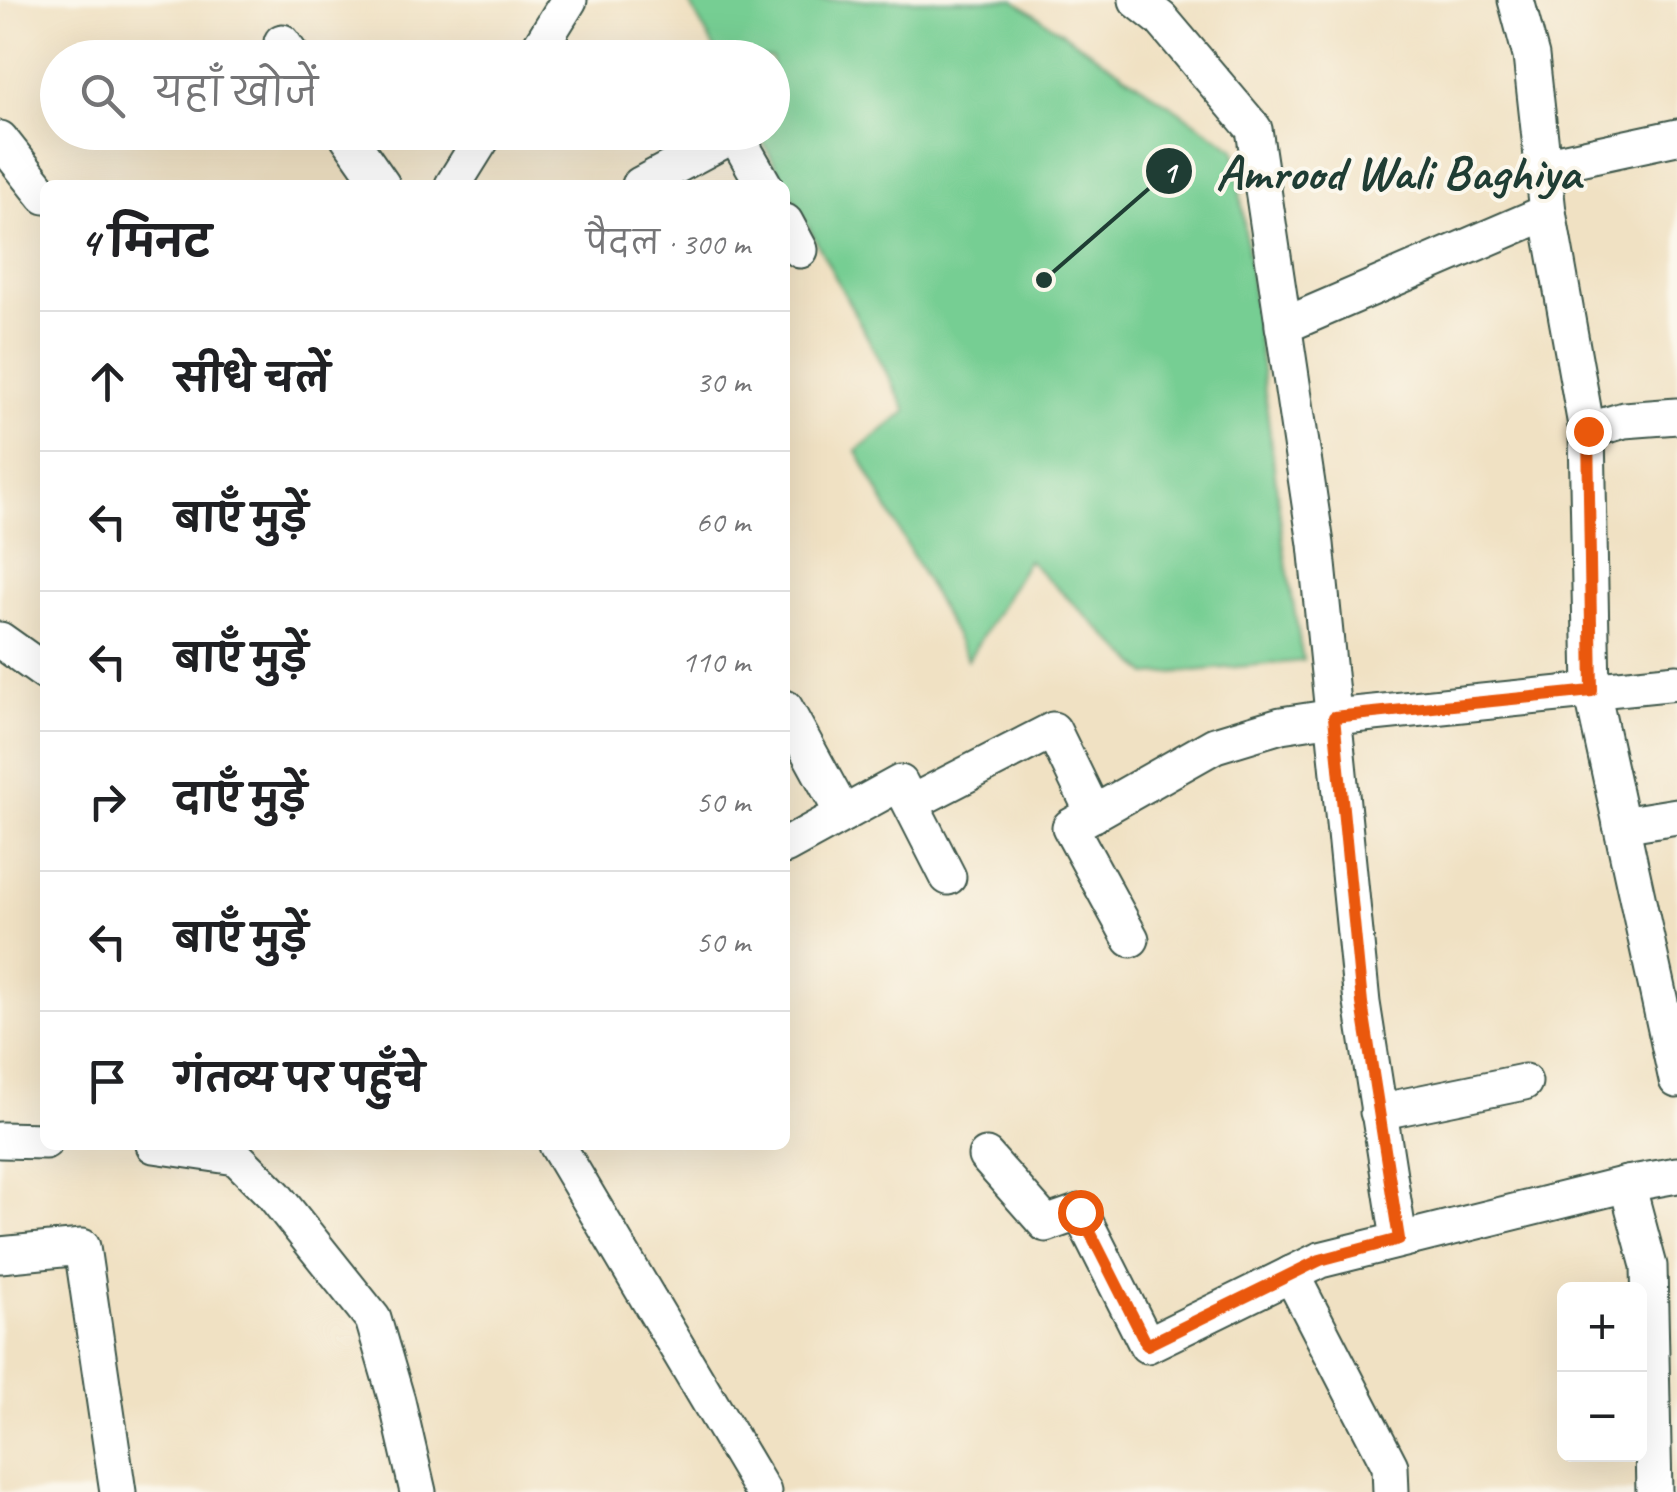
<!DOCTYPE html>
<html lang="hi">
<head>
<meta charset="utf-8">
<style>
  :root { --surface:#fff; --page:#f6f6f6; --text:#202124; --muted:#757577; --line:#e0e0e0 }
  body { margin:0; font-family:Caveat,"Playpen Sans Deva",sans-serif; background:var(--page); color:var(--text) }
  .controls { position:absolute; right:30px; bottom:30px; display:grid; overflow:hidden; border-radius:15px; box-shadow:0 10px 40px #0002 }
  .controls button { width:90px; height:90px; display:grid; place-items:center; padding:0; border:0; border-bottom:2px solid var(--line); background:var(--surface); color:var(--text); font:50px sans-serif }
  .stop { position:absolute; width:30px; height:30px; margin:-22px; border:8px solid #ea580c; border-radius:50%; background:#fff }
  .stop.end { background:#ea580c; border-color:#fff; box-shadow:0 2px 10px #0008 }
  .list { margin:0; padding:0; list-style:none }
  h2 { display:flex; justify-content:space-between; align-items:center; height:130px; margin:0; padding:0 40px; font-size:42px }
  h2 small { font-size:32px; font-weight:400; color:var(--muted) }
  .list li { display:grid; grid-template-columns:65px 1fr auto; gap:30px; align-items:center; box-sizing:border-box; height:140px; padding:0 40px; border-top:2px solid var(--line) }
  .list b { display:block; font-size:38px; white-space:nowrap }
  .list em { font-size:32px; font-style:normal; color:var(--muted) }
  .icon { flex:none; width:55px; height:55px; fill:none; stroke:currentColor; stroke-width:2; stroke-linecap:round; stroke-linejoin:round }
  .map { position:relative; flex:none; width:1677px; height:1492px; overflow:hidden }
  .search { position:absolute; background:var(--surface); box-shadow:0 10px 40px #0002; left:40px; top:40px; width:750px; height:110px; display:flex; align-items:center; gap:25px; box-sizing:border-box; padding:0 35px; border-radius:55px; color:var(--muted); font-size:38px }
  .panel { position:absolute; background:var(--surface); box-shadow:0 10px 40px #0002; left:40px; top:180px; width:750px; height:970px; border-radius:15px }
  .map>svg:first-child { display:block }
  .park { fill:#76ce93; stroke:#4a8664; stroke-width:2.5 }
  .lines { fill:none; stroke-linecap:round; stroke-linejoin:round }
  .minor-casing { stroke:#3e5649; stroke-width:39 }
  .minor { stroke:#fff; stroke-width:35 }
  .route { stroke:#ea580c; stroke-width:12 }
  .leader { fill:none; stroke:#1f3d34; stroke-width:4 }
  .callout-dot { fill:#1f3d34; stroke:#fbf7ec; stroke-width:4 }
  .mark-label { font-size:30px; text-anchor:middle; font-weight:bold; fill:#fff }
  .callout-label { font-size:50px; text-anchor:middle; font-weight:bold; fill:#1f3d34; stroke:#fbf7ec; stroke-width:8; stroke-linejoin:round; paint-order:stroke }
</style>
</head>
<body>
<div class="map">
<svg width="1677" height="1492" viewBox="0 0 1677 1492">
  <rect width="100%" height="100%" fill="#fbf7ec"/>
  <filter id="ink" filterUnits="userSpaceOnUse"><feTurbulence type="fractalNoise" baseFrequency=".01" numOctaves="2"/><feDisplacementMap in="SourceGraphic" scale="20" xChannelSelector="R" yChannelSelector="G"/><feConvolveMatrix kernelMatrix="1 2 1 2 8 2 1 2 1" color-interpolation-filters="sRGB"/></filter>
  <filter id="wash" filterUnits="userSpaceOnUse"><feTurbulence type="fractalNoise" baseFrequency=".0048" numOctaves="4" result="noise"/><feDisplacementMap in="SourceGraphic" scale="40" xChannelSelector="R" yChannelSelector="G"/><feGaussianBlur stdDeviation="2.25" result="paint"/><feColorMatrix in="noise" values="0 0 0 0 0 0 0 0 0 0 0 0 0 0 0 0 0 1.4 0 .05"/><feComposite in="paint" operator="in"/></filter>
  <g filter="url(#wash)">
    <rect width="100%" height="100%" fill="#f0e1c3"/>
    <path class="park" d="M688,0H1014L1235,149L1284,549L1303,661L1148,675L1028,560L968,660L857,451L907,411L758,133L772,132V58L719,57Z"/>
  </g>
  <g filter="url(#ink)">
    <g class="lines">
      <defs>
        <g id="minor">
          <path d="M1137,0L1161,19L1254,129L1316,544L1362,1003L1399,1239"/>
          <path d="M282,42L293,58"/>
          <path d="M533,58L569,0"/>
          <path d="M345,132L382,185"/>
          <path d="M0,139L45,196"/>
          <path d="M1542,166L1677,137"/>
          <path d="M453,185L486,132"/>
          <path d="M640,185L735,134L764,185"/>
          <path d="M1548,212L1587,431L1592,691L1677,1080"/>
          <path d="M785,222L800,250"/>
          <path d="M1283,326L1548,212L1531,56L1516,0"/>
          <path d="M1587,431L1624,420L1677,416"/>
          <path d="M0,640L45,672"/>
          <path d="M785,708L843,814"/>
          <path d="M911,803L1053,730L1094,814"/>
          <path d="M1621,825L1677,816"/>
          <path d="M785,846L900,783L948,877"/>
          <path d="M1131,939L1070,827L1215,745L1281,725L1334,717L1677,682"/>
          <path d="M1378,1112L1524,1082"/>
          <path d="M0,1140L45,1141"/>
          <path d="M154,1145L236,1157L274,1195L373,1319L397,1401L418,1492"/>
          <path d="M557,1145L763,1492"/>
          <path d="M986,1156L1046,1224L1080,1212L1147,1345L1320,1260L1627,1184L1677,1175"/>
          <path d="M1627,1184L1649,1266L1654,1492"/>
          <path d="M0,1255L82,1247L118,1492"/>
          <path d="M1291,1274L1390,1466L1391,1492"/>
        </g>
      </defs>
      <use href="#minor" class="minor-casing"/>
      <use href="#minor" class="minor"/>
    </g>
  </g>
  <g class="lines" filter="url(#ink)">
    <path class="route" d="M1080,1212L1147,1345L1320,1260L1399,1239L1362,1003L1334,717L1592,691L1588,431"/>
  </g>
  <path class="leader" d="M1044 280L1169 171"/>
  <g class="callout-dot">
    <circle cx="1044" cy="280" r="10"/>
    <circle cx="1169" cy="171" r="25"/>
  </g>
  <g class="mark-label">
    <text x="1169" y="182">1</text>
  </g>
  <g class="callout-label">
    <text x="1398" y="189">Amrood Wali Baghiya</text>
  </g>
</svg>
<div class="controls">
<button>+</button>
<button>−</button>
</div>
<div class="stop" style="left:1080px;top:1212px"></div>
<div class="stop end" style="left:1588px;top:431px"></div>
<div class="search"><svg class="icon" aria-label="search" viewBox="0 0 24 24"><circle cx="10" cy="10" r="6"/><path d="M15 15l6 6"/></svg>यहाँ खोजें</div>
<section class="panel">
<h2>4 मिनट<small>पैदल · 300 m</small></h2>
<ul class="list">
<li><svg class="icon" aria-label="ahead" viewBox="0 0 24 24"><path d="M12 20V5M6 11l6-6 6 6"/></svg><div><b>सीधे चलें</b></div><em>30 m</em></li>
<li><svg class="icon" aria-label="left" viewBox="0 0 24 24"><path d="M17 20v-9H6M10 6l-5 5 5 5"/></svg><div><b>बाएँ मुड़ें</b></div><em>60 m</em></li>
<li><svg class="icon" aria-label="left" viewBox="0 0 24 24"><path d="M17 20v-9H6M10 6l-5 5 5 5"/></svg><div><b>बाएँ मुड़ें</b></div><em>110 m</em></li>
<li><svg class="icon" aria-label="right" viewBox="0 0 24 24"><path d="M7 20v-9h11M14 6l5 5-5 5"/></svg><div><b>दाएँ मुड़ें</b></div><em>50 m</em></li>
<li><svg class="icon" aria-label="left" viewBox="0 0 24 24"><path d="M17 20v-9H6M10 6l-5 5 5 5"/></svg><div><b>बाएँ मुड़ें</b></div><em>50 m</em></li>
<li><svg class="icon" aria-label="arrive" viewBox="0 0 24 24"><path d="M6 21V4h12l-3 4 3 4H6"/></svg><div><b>गंतव्य पर पहुँचे</b></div></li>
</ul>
</section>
</div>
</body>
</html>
